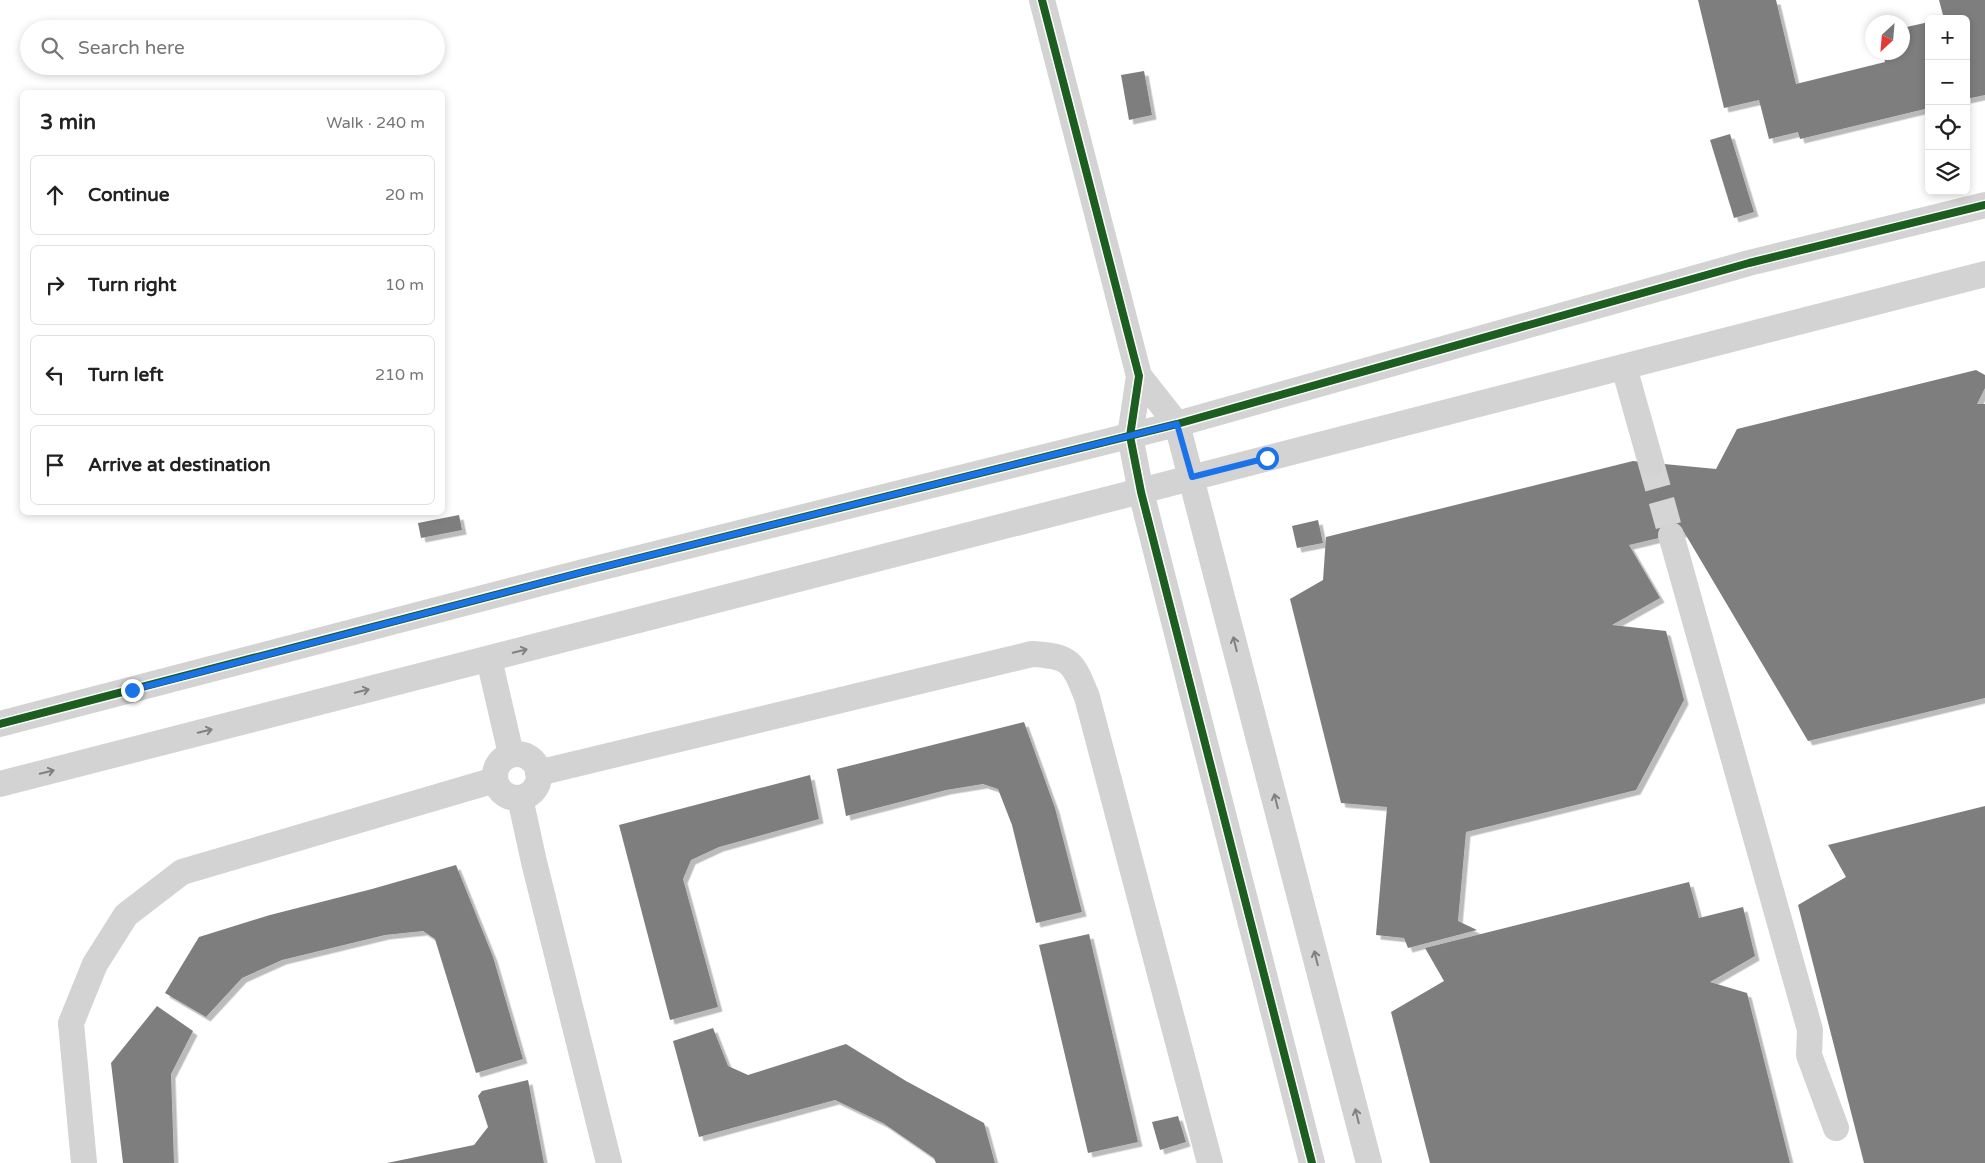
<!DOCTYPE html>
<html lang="en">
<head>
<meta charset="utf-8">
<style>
  :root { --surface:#fff; --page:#f6f6f6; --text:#222; --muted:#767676; --line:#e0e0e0 }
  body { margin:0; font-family:"Varela Round",sans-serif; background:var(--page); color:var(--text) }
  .controls { position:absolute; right:15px; top:15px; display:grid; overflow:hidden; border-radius:8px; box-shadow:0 2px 8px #0003 }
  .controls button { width:45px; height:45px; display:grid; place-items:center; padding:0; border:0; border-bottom:1px solid var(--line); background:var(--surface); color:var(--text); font:25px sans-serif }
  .compass { position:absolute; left:1865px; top:15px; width:45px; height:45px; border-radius:50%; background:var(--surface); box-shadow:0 2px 8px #0003; rotate:206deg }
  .stop { position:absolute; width:15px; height:15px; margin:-11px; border:4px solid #1a73e8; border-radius:50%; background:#fff }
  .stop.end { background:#1a73e8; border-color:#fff; box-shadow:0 1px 5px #0008 }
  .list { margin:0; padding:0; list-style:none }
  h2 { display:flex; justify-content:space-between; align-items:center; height:65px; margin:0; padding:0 20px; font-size:21px }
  h2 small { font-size:16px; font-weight:400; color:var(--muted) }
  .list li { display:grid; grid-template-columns:32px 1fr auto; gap:15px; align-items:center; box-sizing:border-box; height:80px; margin:0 10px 10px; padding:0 10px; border:1px solid var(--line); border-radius:8px }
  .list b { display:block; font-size:19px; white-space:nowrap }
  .list em { font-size:16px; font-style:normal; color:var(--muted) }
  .icon { flex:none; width:28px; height:28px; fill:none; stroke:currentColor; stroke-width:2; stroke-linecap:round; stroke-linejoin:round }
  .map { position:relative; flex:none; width:1985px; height:1163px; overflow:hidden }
  .search { position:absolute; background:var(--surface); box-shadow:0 2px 8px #0003; left:20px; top:20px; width:425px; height:55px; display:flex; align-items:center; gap:12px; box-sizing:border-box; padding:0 18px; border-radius:28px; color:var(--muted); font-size:19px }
  .panel { position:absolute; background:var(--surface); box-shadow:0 2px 8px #0003; left:20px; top:90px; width:425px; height:425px; border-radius:8px }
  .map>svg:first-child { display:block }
  .building { fill:#7e7e7e; filter:url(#shadow) }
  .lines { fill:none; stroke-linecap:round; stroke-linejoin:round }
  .street-tunnel { stroke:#d5d5d5; stroke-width:26; stroke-dasharray:26 13; stroke-linecap:butt }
  .street { stroke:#d3d3d3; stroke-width:26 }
  .cycleway-casing { stroke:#fff; stroke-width:11 }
  .cycleway { stroke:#1b5e20; stroke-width:8 }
  .oneway { stroke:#808080 }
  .route { stroke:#1a73e8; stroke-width:6 }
</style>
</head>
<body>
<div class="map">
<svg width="1985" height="1163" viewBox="0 0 1985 1163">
  <defs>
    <filter id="shadow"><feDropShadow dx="4.5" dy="4.5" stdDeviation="0" flood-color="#0004"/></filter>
  </defs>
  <rect width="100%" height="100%" fill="#fff"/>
  <g class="building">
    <path d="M1698,0H1776L1796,84L1885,62L1883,52H1902V28L1929,22V108L1800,139L1798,132L1769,139L1759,100L1724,108Z"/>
    <path d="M1939,0H1985V95L1966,99V19H1944Z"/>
    <path d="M1144,71L1152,115L1129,120L1121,75Z"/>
    <path d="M1730,134L1754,212L1734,218L1710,140Z"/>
    <path d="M1976,370L1985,375V388L1977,404H1985V698L1808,741L1684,532L1629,545L1660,598L1612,625L1666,631L1684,700L1636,790L1466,832L1458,921L1477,930L1408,948L1404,938L1376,935L1387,807L1341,803L1290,599L1323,580L1326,537L1633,461L1716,469L1737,429Z"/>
    <path d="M459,515L462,530L421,538L418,523Z"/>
    <path d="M1318,520L1323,543L1297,548L1292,526Z"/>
    <path d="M1024,722L1055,808L1082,912L1036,923L1012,825L998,789L983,784L946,790L846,816L837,769Z"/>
    <path d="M810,775L819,819L719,847L691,860L683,879L718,1007L670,1020L619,825Z"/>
    <path d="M1985,806V1163H1864L1798,905L1846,877L1828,845Z"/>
    <path d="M456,865L493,957L523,1059L476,1073L435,939L423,931L385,935L282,960L242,978L206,1017L165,993L199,937L270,915L372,889Z"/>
    <path d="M1689,882L1699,918L1743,907L1755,956L1710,982L1747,993L1790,1163H1430L1391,1012L1444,981L1425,948Z"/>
    <path d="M1089,934L1138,1142L1088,1153L1039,945Z"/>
    <path d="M157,1006L193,1031L171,1074L174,1163H123L111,1063Z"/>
    <path d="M713,1028L728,1066L748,1075L846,1044L906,1081L984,1123L995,1163H936L934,1158L883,1123L835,1100L699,1137L673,1041Z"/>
    <path d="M528,1080L544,1163H387L474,1145L488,1127L478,1096L482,1091Z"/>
    <path d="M1178,1116L1186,1142L1160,1150L1152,1122Z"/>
  </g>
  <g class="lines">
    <path class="street-tunnel" d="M1651,463L1671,535"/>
    <g class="street">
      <path d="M1042,0L1139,376L1130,436L1141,492L1312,1163"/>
      <path d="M1624,367L1651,463"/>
      <path d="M1139,376L1177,424L1369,1163"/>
      <path d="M1671,535L1810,1030L1809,1055L1836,1128"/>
      <path d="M489,659L511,754"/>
      <path d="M0,724L583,572L1177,424L1749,263L1985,205"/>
      <circle cx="517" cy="776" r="22"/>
      <path d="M538,773L1032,654C1071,656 1073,662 1087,697L1210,1163"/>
      <path d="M0,784L1985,274"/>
      <path d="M520,798L534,862L609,1163"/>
      <path d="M84,1163L71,1023L95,964L126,915L182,872L495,780"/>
    </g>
    <defs>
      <g id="cycleway">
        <path d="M1042,0L1139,376L1130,436L1141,492L1312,1163"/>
        <path d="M0,724L583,572L1177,424L1749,263L1985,205"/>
      </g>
    </defs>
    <use href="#cycleway" class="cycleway-casing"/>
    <use href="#cycleway" class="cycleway"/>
  </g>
  <defs><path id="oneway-shaft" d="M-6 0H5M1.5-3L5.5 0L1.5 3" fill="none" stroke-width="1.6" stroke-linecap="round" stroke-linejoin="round" transform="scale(1.25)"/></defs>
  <g class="oneway">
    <use href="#oneway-shaft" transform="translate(1235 644) rotate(-104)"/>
    <use href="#oneway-shaft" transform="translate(520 651) rotate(-14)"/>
    <use href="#oneway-shaft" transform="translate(362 691) rotate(-14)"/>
    <use href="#oneway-shaft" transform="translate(205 731) rotate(-14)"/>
    <use href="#oneway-shaft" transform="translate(47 772) rotate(-14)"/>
    <use href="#oneway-shaft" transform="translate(1276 801) rotate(-104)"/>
    <use href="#oneway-shaft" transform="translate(1316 958) rotate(-104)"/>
    <use href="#oneway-shaft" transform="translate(1357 1116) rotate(-104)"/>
  </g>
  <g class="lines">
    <path class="route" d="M132,690L583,572L1177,424L1192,477L1267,458"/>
  </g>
</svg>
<div class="controls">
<button>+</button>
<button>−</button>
<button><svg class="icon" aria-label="locate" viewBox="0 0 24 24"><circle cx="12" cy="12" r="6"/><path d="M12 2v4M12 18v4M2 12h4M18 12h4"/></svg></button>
<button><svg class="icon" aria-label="layers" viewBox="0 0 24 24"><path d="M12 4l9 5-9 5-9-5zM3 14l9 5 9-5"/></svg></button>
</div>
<svg class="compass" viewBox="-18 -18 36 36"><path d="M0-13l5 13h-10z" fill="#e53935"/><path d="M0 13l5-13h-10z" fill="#767676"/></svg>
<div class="stop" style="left:1267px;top:458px"></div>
<div class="stop end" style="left:132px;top:690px"></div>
<div class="search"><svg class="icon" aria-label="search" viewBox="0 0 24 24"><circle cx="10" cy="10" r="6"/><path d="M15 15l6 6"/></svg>Search here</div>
<section class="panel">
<h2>3 min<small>Walk · 240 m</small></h2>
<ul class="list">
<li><svg class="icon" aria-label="ahead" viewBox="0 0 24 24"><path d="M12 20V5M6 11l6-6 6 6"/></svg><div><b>Continue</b></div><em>20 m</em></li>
<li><svg class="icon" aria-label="right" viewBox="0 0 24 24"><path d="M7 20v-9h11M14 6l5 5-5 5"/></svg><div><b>Turn right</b></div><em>10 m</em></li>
<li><svg class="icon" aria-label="left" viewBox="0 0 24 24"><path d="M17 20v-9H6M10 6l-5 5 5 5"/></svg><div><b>Turn left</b></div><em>210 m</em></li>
<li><svg class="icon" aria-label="arrive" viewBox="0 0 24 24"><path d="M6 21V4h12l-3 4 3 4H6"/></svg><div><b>Arrive at destination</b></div></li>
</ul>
</section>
</div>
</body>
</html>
